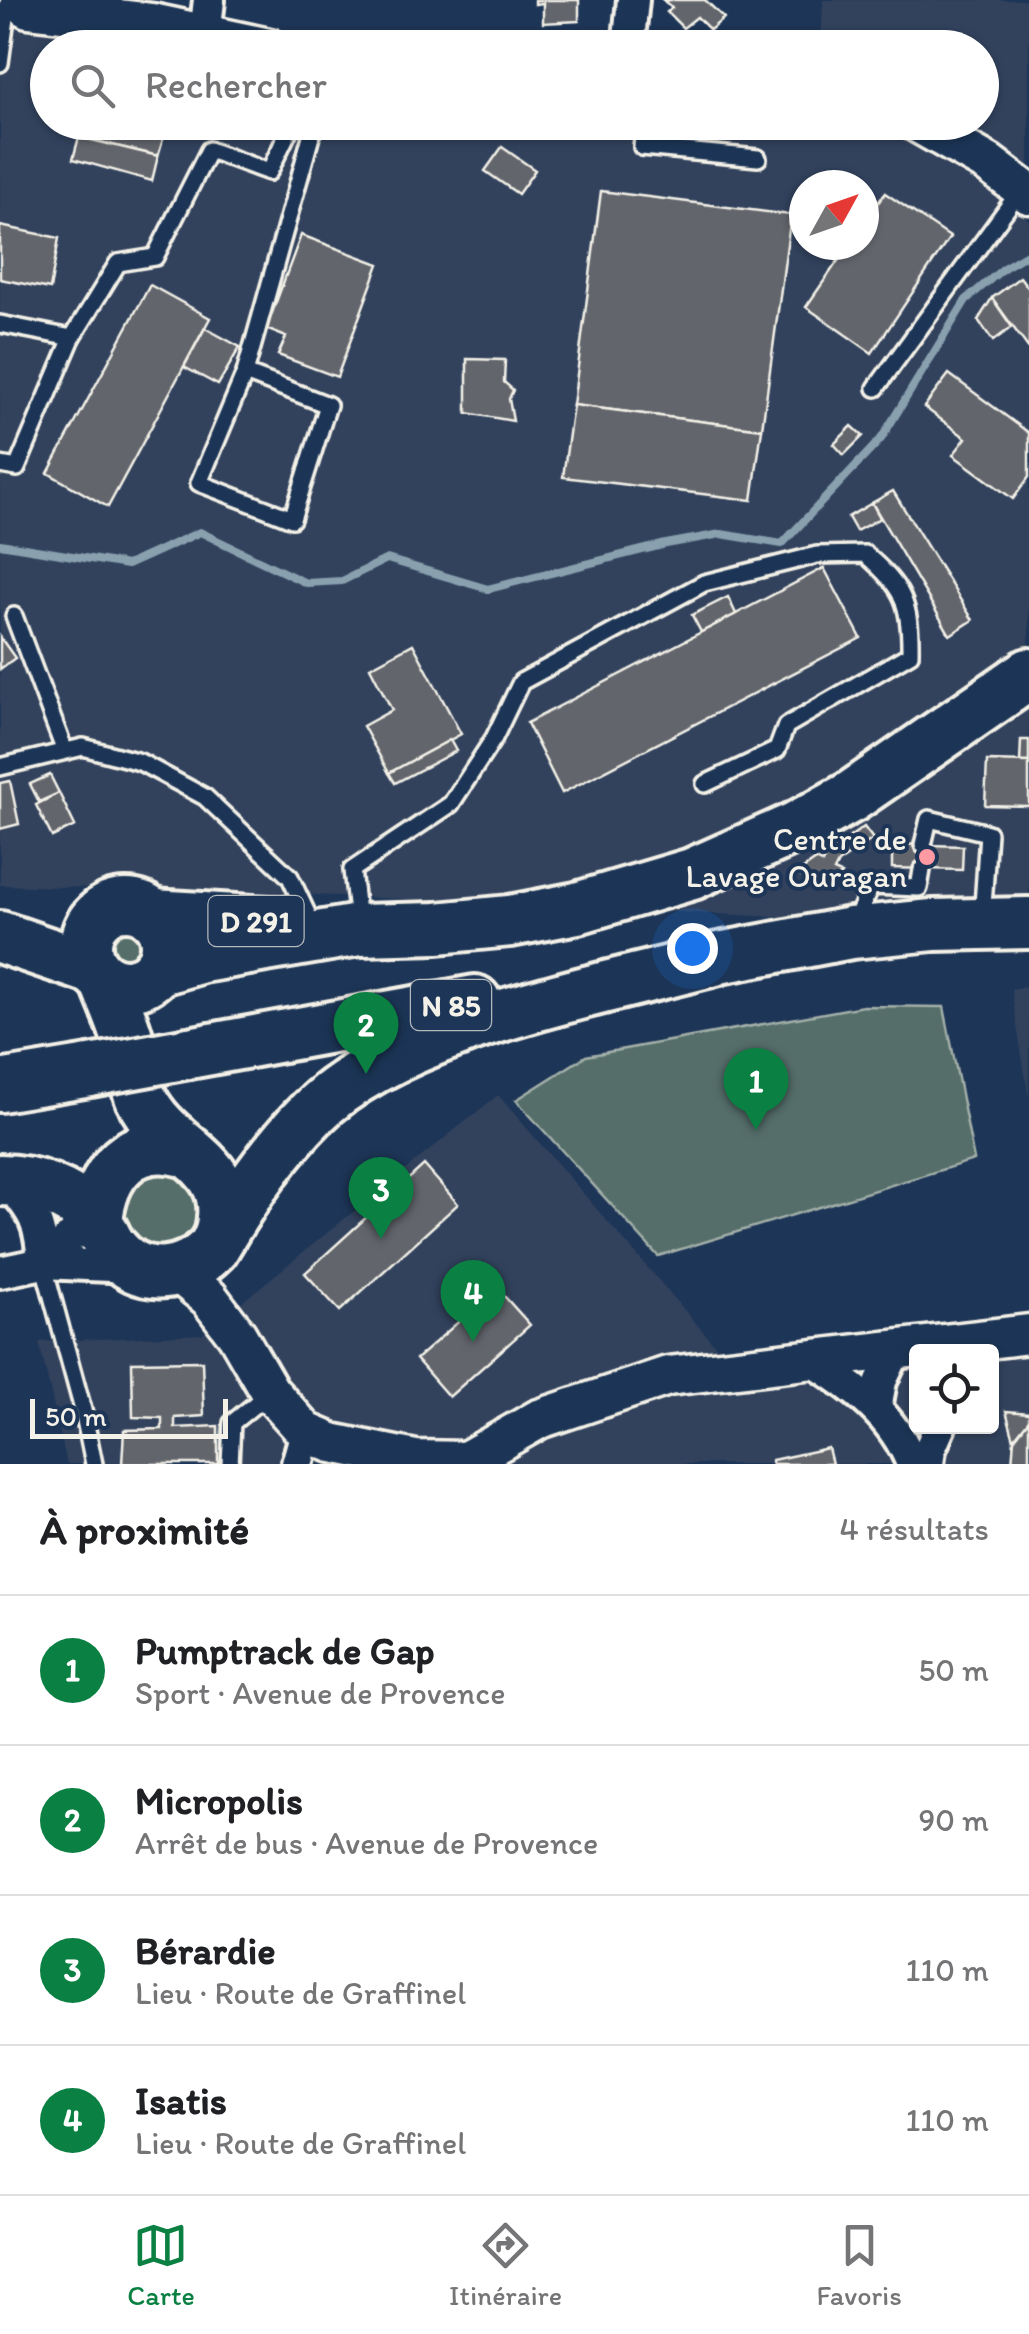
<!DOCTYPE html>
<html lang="fr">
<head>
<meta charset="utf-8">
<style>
  :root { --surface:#fff; --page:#f6f6f6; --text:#202124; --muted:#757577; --line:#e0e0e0; --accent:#0b8043 }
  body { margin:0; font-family:Itim,sans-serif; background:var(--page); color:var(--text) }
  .controls { position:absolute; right:30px; bottom:30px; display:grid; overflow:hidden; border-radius:10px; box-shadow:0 2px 8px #0004 }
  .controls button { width:90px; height:90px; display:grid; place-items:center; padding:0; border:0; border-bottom:2px solid var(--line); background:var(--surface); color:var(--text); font:50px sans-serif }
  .compass { position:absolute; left:789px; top:170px; width:90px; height:90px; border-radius:50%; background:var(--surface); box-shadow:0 2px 8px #0004; rotate:50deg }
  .scale { position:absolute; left:30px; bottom:25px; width:198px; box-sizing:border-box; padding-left:10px; border:5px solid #f4f1e8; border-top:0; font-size:28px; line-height:35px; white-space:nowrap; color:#f4f1e8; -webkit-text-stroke:8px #1d3557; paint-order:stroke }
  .you { position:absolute; left:692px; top:948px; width:35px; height:35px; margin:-25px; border:8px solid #fff; border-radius:50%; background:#1a73e8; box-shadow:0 0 0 15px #1a73e833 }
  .badge { display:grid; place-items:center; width:65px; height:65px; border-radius:50%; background:var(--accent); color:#fff; font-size:32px; font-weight:700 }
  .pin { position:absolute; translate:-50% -82px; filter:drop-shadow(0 2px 5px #0008) }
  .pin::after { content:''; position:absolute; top:52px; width:35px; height:30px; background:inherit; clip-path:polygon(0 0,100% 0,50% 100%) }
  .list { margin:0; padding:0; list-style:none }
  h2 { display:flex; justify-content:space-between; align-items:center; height:130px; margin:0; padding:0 40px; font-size:42px }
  h2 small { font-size:32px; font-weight:400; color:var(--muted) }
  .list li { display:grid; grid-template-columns:65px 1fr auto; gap:30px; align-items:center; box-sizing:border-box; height:150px; padding:0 40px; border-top:2px solid var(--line) }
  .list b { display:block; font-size:38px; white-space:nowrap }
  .list p { margin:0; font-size:32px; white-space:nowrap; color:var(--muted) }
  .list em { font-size:32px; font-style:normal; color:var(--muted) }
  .icon { flex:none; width:55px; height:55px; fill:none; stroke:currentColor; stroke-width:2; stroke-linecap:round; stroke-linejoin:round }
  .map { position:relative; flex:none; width:1029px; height:1464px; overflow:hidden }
  .search { position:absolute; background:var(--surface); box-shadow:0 2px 8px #0004; left:30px; right:30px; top:30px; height:110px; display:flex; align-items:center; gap:25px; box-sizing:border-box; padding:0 35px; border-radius:55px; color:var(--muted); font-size:38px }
  .sheet { height:730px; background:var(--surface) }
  nav { display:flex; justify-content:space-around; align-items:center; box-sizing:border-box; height:140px; border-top:2px solid var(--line); background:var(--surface); font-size:28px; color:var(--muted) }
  nav a { display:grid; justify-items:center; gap:5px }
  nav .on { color:var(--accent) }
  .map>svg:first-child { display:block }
  .built { fill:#32435d; fill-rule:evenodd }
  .green { fill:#546e6a; stroke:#a4b0a9; stroke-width:2.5 }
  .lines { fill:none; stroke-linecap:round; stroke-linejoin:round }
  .stream { stroke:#89a1af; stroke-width:8 }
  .building { fill:#62656c; stroke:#f4f1e8; stroke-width:2.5 }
  .service-casing { stroke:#f4f1e8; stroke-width:22 }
  .minor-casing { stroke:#f4f1e8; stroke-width:38 }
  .tertiary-casing { stroke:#f4f1e8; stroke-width:45 }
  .primary-casing { stroke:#f4f1e8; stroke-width:58 }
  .service { stroke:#1d3557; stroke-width:15 }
  .minor { stroke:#1d3557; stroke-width:30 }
  .tertiary { stroke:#1d3557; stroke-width:38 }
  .primary { stroke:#1d3557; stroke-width:50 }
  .primary-bridge-casing { stroke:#f4f1e8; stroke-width:58; stroke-linecap:butt }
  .primary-bridge { stroke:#1d3557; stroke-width:50 }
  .poi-dot { fill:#ff9aa2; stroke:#1d3557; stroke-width:4 }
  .labels { text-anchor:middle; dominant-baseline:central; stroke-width:8; stroke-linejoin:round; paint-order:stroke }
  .shield { fill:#1d3557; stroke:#b4b9bc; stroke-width:2.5 }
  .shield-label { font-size:30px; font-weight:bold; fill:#f4f1e8 }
  .poi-label { font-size:32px; fill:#f4f1e8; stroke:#1d3557; text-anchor:end }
</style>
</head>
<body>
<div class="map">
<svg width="1029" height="1464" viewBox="0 0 1029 1464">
  <rect width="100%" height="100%" fill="#1d3557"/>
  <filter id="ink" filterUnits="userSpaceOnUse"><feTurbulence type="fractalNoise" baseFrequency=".01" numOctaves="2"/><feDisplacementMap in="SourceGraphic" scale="20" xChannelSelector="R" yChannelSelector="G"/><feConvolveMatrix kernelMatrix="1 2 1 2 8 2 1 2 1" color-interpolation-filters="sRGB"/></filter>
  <g filter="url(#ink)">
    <g class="built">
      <path d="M823,0H1029V193L1019,208L1029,221V907L948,904L778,917L297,894L0,885V16L136,47L48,48V122H982V48L821,47ZM804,185H864V245H804Z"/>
      <path d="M1029,986V1099L1011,989Z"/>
      <path d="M498,1095L719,1350L1029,1312V1464H67L39,1342L202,1334ZM916,1352H992V1426H916Z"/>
    </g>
    <g class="green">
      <circle cx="125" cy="944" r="17"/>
      <path d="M863,1006L944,1007L974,1160L658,1256L516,1100L586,1056Z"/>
      <path d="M175,1165L195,1176L207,1229L161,1258L118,1226L124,1183Z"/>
    </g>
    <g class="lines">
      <path class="stream" d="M0,544L127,565L200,532L306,583L342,581L387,559L488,589L666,544L721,534L782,544L881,439L966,300L1005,267L1029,253"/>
    </g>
    <g class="building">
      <path d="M535,0H579V21L543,23V3L535,4Z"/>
      <path d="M663,0H705L724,18L710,30L697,17L683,28L667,12L672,8Z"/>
      <path d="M83,122H168L158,156L79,137Z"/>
      <path d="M79,137L158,156L152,181L73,159Z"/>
      <path d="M502,147L535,170L518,194L485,171Z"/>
      <path d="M601,191L791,215L762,429L573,405Z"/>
      <path d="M885,193L950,237L872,353L806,307L849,245H864V223Z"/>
      <path d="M0,226L59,238L50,289L0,279Z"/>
      <path d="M301,235L379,264L337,377L278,355L286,337L266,329Z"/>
      <path d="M1020,277L1029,289V349L992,298Z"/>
      <path d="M150,285L210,318L108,507L48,473Z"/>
      <path d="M992,298L1012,327L993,341L978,320Z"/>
      <path d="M205,328L240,347L218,385L184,367Z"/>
      <path d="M467,359L505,360L504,382L513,390L509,399L513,421L467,413Z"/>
      <path d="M949,374L1029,433V477L1013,499L953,455L966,438L924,407Z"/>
      <path d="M573,405L762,429L752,500L563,477Z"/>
      <path d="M852,426L863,436L844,455L834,444Z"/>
      <path d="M893,491L973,620L950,635L872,503Z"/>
      <path d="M872,503L880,518L856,531L848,517Z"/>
      <path d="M824,568L861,638L562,793L527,723Z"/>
      <path d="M728,597L736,614L701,632L692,615Z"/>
      <path d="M0,637L15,658L0,669Z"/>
      <path d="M413,644L461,734L389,773L363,726L392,710L370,667Z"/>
      <path d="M450,740L456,751L395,783L389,773Z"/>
      <path d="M1021,740H1029V762H1020Z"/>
      <path d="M987,761L1029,762V806L985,805Z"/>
      <path d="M50,775L59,793L39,802L30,784Z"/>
      <path d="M10,781L19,824L0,829V783Z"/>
      <path d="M59,793L75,826L52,837L36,805Z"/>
      <path d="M864,827L873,839L838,863L834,871L841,874L831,889L796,874L816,860L822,863L828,852Z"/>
      <path d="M892,844L963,846L962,870L892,868Z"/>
      <path d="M424,1165L458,1204L340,1311L305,1273Z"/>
      <path d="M497,1288L530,1325L449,1397L416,1359Z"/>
      <path d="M202,1361L204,1416L175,1418V1428L218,1426V1464H122L124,1430L162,1429V1418L133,1417L132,1362Z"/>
      <path d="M1006,1411L1029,1413V1420L1014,1439Z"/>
      <path d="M1029,1420V1464H1012L1014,1439Z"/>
      <path d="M828,1448L832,1464H772V1460Z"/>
    </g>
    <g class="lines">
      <defs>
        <g id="service">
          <path d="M0,63L8,3"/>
          <path d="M645,122L642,147L758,158"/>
          <path d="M0,324L72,338"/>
          <path d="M245,373L328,405L292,519L199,483L245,373L315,122"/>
          <path d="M876,388L1022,188"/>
          <path d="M0,465L17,468L72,338L118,263L155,257L209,150L269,172L293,122"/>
          <path d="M14,616L64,749"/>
          <path d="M0,767L83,747L140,762L205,797L290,877L312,924"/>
          <path d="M923,845L929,819L988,833L982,920"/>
          <path d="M358,921L352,870L451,804L494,738L521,682L704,583L817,555L865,554C903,587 911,603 910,654L786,726L777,750L705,784"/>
          <path d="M855,922L871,886L919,888L922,870"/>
          <path d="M43,1263L83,1410L94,1464"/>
          <path d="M230,1464L232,1423L270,1392"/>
        </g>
        <g id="minor">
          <path d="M209,0L205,34L209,48"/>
          <path d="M153,48L171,40L195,43L200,40"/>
          <path d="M628,48L633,0"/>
          <path d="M6,1180C33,1210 41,1223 43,1263"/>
          <path d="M43,1263L74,1234L98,1203"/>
          <path d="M0,1272L43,1263L132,1267"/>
          <path d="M811,1360C853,1386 894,1416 912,1464"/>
          <path d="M876,1408L881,1381L896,1350"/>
          <path d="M297,1464L306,1432"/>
          <path d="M928,1464L930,1449L940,1426"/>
        </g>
        <g id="tertiary">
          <path d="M28,8L152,23L269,48"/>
          <path d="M916,122L988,163L1029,194"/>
          <path d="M177,1272L209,1298L237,1335L270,1392L306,1432L332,1443L416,1460L466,1461L539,1419L668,1376L1029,1334"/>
        </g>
        <g id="primary">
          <circle cx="126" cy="945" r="40"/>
          <path d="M152,915L285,923"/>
          <path d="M0,937L94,969"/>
          <path d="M682,965L851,933L933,925L1029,923"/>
          <path d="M157,970L202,957L359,930L437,928L510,921L577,908L692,874L795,828L851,797L1029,674"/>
          <path d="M105,979C112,998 121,1017 127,1037C133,1056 133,1080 141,1098C169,1156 240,1159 220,1236"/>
          <path d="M189,1053L475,1001"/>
          <path d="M0,1086L90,1071"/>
          <path d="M0,1180C33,1180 68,1193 92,1216C102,1225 104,1238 112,1248C140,1284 185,1277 213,1248C240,1202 274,1151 312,1113C397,1027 598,991 714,960"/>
          <path d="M97,1221C102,1171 131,1136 184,1151"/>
        </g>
      </defs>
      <use href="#service" class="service-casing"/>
      <use href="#minor" class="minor-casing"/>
      <use href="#tertiary" class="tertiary-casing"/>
      <use href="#primary" class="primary-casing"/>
      <use href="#service" class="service"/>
      <use href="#minor" class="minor"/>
      <use href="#tertiary" class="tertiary"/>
      <use href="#primary" class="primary"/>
      <defs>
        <path id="primary-bridge" d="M90,1071L189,1053"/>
      </defs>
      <use href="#primary-bridge" class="primary-bridge-casing"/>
      <use href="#primary-bridge" class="primary-bridge"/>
    </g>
  </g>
  <circle class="poi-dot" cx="927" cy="857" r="10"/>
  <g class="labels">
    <g class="shield">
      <rect x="208.5" y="896" width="95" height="50" rx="8"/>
      <rect x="411" y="980" width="80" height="50" rx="8"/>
    </g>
    <g class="shield-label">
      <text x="256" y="921">D 291</text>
      <text x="451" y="1005">N 85</text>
    </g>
    <g class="poi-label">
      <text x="907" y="839">Centre de<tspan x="907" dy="37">Lavage Ouragan</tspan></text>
    </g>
  </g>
</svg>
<div class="controls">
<button><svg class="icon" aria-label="locate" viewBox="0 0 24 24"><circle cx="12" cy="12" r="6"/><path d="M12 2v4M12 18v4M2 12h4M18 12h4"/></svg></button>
</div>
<svg class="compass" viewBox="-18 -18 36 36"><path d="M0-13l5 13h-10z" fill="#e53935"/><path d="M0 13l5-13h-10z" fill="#757577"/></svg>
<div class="scale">50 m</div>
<div class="you"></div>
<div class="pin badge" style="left:756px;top:1130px">1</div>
<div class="pin badge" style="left:366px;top:1074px">2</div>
<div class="pin badge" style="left:381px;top:1239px">3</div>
<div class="pin badge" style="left:473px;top:1342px">4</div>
<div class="search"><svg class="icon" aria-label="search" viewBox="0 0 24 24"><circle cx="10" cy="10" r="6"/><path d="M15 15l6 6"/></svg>Rechercher</div>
</div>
<section class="sheet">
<h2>À proximité<small>4 résultats</small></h2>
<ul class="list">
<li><span class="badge">1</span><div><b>Pumptrack de Gap</b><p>Sport · Avenue de Provence</p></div><em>50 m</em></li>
<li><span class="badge">2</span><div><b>Micropolis</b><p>Arrêt de bus · Avenue de Provence</p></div><em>90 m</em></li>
<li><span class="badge">3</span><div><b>Bérardie</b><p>Lieu · Route de Graffinel</p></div><em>110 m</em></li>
<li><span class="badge">4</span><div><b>Isatis</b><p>Lieu · Route de Graffinel</p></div><em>110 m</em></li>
</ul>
</section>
<nav>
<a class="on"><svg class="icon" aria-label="map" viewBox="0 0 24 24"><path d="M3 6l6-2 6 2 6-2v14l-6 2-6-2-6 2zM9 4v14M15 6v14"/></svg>Carte</a>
<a><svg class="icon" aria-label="directions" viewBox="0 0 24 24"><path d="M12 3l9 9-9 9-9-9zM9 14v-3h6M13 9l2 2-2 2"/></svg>Itinéraire</a>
<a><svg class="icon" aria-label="saved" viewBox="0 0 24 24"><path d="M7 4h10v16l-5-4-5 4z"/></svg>Favoris</a>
</nav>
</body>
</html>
